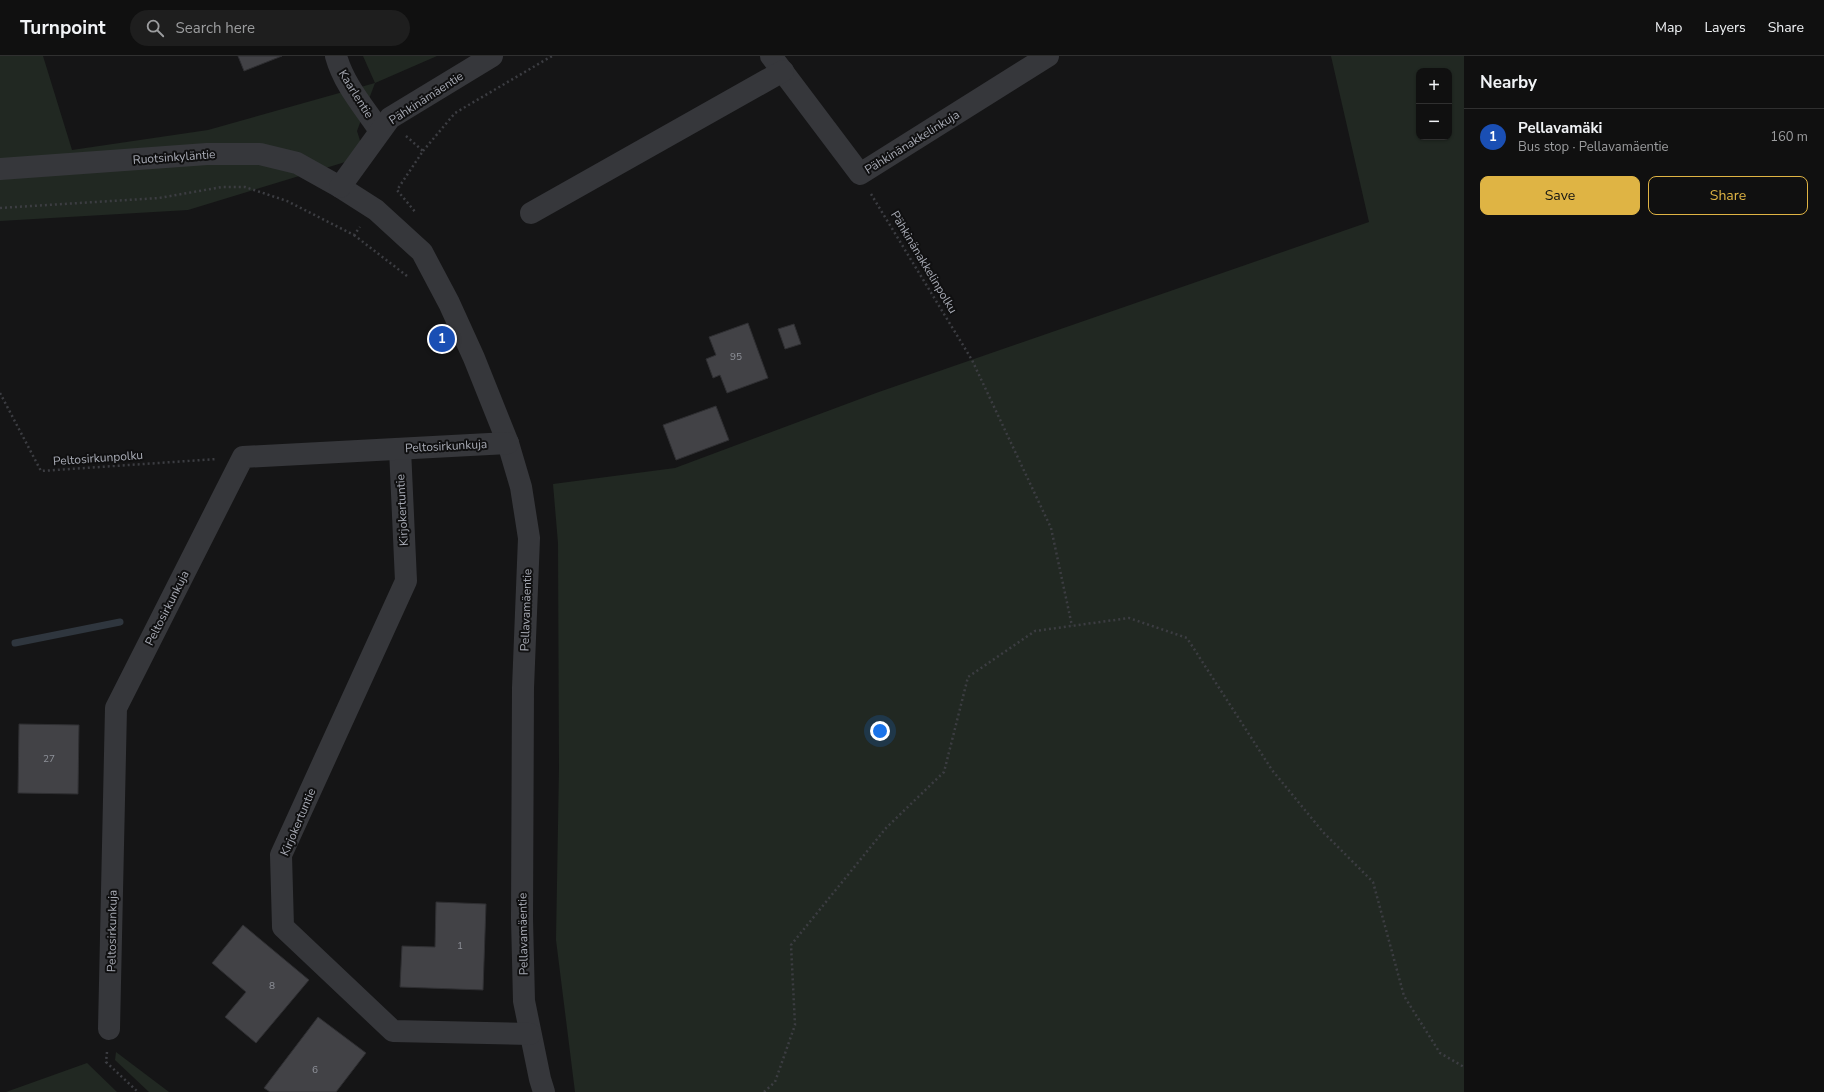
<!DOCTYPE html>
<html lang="en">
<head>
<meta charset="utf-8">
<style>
  :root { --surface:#101010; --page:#1e1e1e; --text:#f1f3f6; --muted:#9c9d9f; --line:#303030; --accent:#dfb444 }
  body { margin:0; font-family:"Nunito Sans",sans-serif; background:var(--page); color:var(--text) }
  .controls { position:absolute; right:12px; top:12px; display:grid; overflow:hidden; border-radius:8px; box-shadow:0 1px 3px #0004 }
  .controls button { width:36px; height:36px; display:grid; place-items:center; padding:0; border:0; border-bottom:1px solid var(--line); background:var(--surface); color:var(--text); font:20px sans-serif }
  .you { position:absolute; left:880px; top:675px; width:14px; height:14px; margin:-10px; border:3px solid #fff; border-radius:50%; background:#1a73e8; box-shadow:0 0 0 6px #1a73e833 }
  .badge { display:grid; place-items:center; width:26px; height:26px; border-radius:50%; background:var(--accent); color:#fff; font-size:13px; font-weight:700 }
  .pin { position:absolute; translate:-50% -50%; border:2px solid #fff; box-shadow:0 1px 4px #0006 }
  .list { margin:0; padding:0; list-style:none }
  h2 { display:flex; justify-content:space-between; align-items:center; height:52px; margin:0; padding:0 16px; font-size:17px }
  h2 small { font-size:13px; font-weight:400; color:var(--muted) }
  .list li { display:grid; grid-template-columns:26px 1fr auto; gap:12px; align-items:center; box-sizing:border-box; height:56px; padding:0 16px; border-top:1px solid var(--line) }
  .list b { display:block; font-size:15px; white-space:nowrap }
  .list p { margin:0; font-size:13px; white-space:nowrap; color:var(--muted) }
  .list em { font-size:13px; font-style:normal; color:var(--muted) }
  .actions { display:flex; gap:8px; padding:12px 16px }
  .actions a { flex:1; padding:9px 0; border:1px solid var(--accent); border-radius:8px; text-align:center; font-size:14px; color:var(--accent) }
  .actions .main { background:var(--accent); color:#111 }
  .icon { flex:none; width:22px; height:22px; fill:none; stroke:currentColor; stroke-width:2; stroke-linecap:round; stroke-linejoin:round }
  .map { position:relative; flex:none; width:1464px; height:1036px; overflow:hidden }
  header { display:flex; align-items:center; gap:24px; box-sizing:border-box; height:56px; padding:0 20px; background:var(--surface); border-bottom:1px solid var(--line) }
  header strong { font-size:19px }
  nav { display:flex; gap:22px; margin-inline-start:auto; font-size:14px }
  .search { width:280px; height:36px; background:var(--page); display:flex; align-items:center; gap:10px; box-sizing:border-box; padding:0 14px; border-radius:22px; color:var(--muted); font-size:15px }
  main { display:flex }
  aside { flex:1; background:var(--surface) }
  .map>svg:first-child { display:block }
  .green { fill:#212822; fill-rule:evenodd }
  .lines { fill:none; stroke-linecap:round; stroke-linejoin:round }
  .stream { stroke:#2f363e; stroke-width:7 }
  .building { fill:#424246; stroke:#2f2f32 }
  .path { stroke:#3c3d42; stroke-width:2.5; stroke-dasharray:2 3; stroke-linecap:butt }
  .minor { stroke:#36373b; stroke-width:22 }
  .labels { text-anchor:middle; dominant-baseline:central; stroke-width:4; stroke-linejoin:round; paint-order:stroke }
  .number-label { font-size:10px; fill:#8e9199 }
  .street-label { font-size:12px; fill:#a8abb5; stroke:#101011 }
</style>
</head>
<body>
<header>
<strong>Turnpoint</strong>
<div class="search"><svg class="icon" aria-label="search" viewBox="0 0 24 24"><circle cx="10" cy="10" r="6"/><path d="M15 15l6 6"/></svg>Search here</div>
<nav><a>Map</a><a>Layers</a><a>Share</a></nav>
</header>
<main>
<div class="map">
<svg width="1464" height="1036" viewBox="0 0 1464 1036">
  <rect width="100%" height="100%" fill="#151516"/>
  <g class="green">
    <path d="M0,0H43L72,94L208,74L375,27L363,0H437L375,27L357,75L365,100L188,154L0,165Z"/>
    <path d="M1331,0H1464V1036H575L556,884L559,712L558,487L553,428L675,412L876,337L1369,166ZM1419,15H1449V81H1419Z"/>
    <path d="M116,996L169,1036H149L115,1004Z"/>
    <path d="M87,1007L117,1036H6Z"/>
  </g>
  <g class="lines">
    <path class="stream" d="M15,587L120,566"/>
  </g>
  <g class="building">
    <path d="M238,0H282L244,15Z"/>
    <path d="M748,267L768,322L727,337L720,319L713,322L706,303L716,299L709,281Z"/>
    <path d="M794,268L801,288L785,293L778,273Z"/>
    <path d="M716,350L729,384L676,404L663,369Z"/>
    <path d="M19,668L79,669L78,738L18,737Z"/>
    <path d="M436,846L486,848L483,934L400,931L402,890L435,891Z"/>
    <path d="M243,869L309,924L256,987L225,961L246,936L212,907Z"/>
    <path d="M318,961L366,997L336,1036H270L264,1032Z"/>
  </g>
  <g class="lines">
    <g class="path">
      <path d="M406,80L423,95L397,134L416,157"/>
      <path d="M423,95L455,57L552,0"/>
      <path d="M871,138L972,304L1051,472L1072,570"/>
      <path d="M0,152L159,142L222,131H245L287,145L354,179L360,171"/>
      <path d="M354,179L407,220"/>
      <path d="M0,337L41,415L217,403"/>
      <path d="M107,996L106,1006L138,1036"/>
      <path d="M764,1036L775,1026L795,969L791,889L886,772L944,716L968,621L1035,575L1129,562L1187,582L1272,714L1323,776L1373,826L1404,940L1440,997L1464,1011"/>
    </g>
    <g class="minor">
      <path d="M336,0C344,29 364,51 380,75"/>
      <path d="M771,0L860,118L1048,0"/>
      <path d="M0,113L207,98H260L297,107L340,131L376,154L422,196L449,247L474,302L508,387L521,431L529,482L523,632L522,863L524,945L540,1023L544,1036"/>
      <path d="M340,131L390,62L492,0"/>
      <path d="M531,157L783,15"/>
      <path d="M400,393L406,525L281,799L283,871L393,975L530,978"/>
      <path d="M109,973L116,652L243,401L508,387"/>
    </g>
  </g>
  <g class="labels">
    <g class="number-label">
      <text x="736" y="301">95</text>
      <text x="49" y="703">27</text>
      <text x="460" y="890">1</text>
      <text x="272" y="930">8</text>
      <text x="315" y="1014">6</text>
    </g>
    <g class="street-label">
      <text transform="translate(356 38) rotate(58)">Kaarlentie</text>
      <text transform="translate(426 42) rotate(-33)">Pähkinämäentie</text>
      <text transform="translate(912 86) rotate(-32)">Pähkinänakkelinkuja</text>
      <text transform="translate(174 101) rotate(-4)">Ruotsinkyläntie</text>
      <text transform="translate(924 206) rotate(59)">Pähkinänakkelinpolku</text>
      <text transform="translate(446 390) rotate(-3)">Peltosirkunkuja</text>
      <text transform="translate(98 402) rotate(-4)">Peltosirkunpolku</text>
      <text transform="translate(402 454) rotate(-93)">Kirjokertuntie</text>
      <text transform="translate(167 552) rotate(-63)">Peltosirkunkuja</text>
      <text transform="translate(526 554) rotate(-88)">Pellavamäentie</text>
      <text transform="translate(298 766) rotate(-67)">Kirjokertuntie</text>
      <text transform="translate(112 875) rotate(-89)">Peltosirkunkuja</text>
      <text transform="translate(523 878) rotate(-91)">Pellavamäentie</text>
    </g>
  </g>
</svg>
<div class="controls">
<button>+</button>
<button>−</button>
</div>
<div class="you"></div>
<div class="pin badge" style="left:442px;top:283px;background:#1a4fb4">1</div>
</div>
<aside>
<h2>Nearby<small></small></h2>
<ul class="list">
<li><span class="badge" style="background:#1a4fb4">1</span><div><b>Pellavamäki</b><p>Bus stop · Pellavamäentie</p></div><em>160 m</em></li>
</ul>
<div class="actions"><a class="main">Save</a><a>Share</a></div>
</aside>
</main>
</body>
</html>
